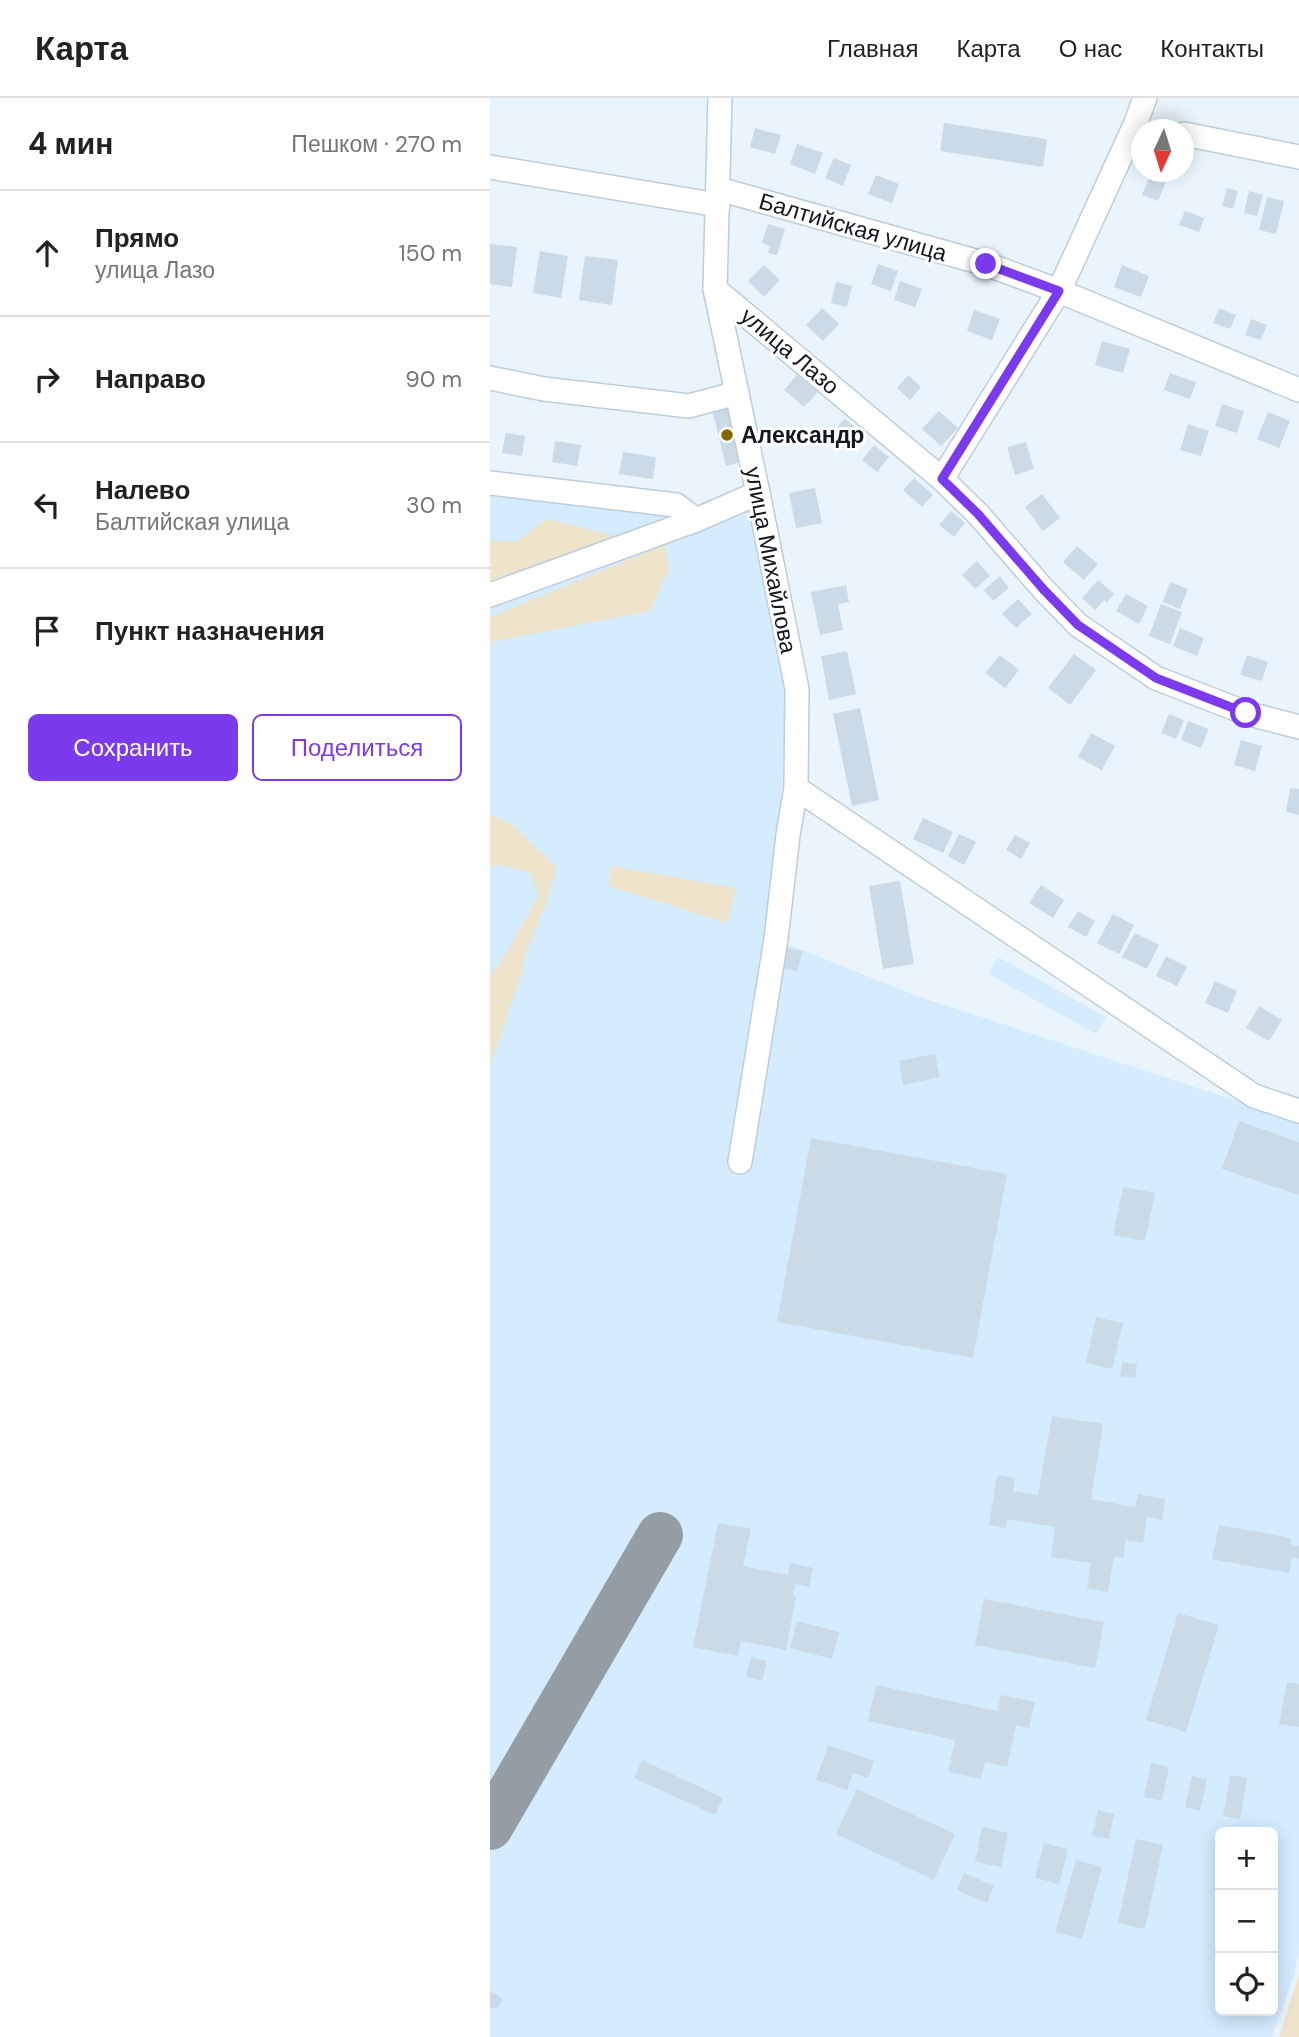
<!DOCTYPE html>
<html lang="ru">
<head>
<meta charset="utf-8">
<style>
  :root { --surface:#fff; --page:#f6f6f6; --text:#222; --muted:#767676; --line:#e0e0e0; --accent:#7c3aed }
  body { margin:0; font-family:"DM Sans",sans-serif; background:var(--page); color:var(--text) }
  .controls { position:absolute; right:21px; bottom:21px; display:grid; overflow:hidden; border-radius:10px; box-shadow:0 4px 18px #0003 }
  .controls button { width:63px; height:63px; display:grid; place-items:center; padding:0; border:0; border-bottom:2px solid var(--line); background:var(--surface); color:var(--text); font:35px sans-serif }
  .compass { position:absolute; left:641px; top:21px; width:63px; height:63px; border-radius:50%; background:var(--surface); box-shadow:0 4px 18px #0003; rotate:184deg }
  .stop { position:absolute; width:21px; height:21px; margin:-16px; border:5px solid #7c3aed; border-radius:50%; background:#fff }
  .stop.end { background:#7c3aed; border-color:#fff; box-shadow:0 2px 7px #0008 }
  .list { margin:0; padding:0; list-style:none }
  h2 { display:flex; justify-content:space-between; align-items:center; height:91px; margin:0; padding:0 28px; font-size:30px }
  h2 small { font-size:23px; font-weight:400; color:var(--muted) }
  .list li { display:grid; grid-template-columns:46px 1fr auto; gap:21px; align-items:center; box-sizing:border-box; height:126px; padding:0 28px; border-top:2px solid var(--line) }
  .list b { display:block; font-size:26px; white-space:nowrap }
  .list p { margin:0; font-size:23px; white-space:nowrap; color:var(--muted) }
  .list em { font-size:23px; font-style:normal; color:var(--muted) }
  .actions { display:flex; gap:14px; padding:21px 28px }
  .actions a { flex:1; padding:16px 0; border:2px solid var(--accent); border-radius:10px; text-align:center; font-size:24px; color:var(--accent) }
  .actions .main { background:var(--accent); color:#fff }
  .icon { flex:none; width:38px; height:38px; fill:none; stroke:currentColor; stroke-width:2; stroke-linecap:round; stroke-linejoin:round }
  .map { position:relative; flex:none; width:809px; height:1939px; overflow:hidden }
  header { display:flex; align-items:center; gap:42px; box-sizing:border-box; height:98px; padding:0 35px; background:var(--surface); border-bottom:2px solid var(--line) }
  header strong { font-size:33px }
  nav { display:flex; gap:38px; margin-inline-start:auto; font-size:24px }
  main { display:flex }
  aside { flex:1; background:var(--surface) }
  .map>svg:first-child { display:block }
  .built { fill:#d5ecff; fill-rule:evenodd }
  .green { fill:#ede4cb }
  .lines { fill:none; stroke-linecap:round; stroke-linejoin:round }
  .taxiway { stroke:#949da4; stroke-width:46 }
  .building { fill:#cadae7 }
  .minor-casing { stroke:#bdcdda; stroke-width:26 }
  .minor { stroke:#fff; stroke-width:23 }
  .route { stroke:#7c3aed; stroke-width:9 }
  .poi-dot { fill:#846801; stroke:#fff; stroke-width:2.5 }
  .labels { text-anchor:middle; dominant-baseline:central; stroke-width:6; stroke-linejoin:round; paint-order:stroke }
  .street-label { font-size:23px; fill:#12181d; stroke:#fff }
  .poi-label { font-size:23px; font-weight:bold; fill:#12181d; stroke:#fff; text-anchor:start }
</style>
</head>
<body>
<header>
<strong>Карта</strong>
<nav><a>Главная</a><a>Карта</a><a>О нас</a><a>Контакты</a></nav>
</header>
<main>
<aside>
<h2>4 мин<small>Пешком · 270 m</small></h2>
<ul class="list">
<li><svg class="icon" aria-label="ahead" viewBox="0 0 24 24"><path d="M12 20V5M6 11l6-6 6 6"/></svg><div><b>Прямо</b><p>улица Лазо</p></div><em>150 m</em></li>
<li><svg class="icon" aria-label="right" viewBox="0 0 24 24"><path d="M7 20v-9h11M14 6l5 5-5 5"/></svg><div><b>Направо</b></div><em>90 m</em></li>
<li><svg class="icon" aria-label="left" viewBox="0 0 24 24"><path d="M17 20v-9H6M10 6l-5 5 5 5"/></svg><div><b>Налево</b><p>Балтийская улица</p></div><em>30 m</em></li>
<li><svg class="icon" aria-label="arrive" viewBox="0 0 24 24"><path d="M6 21V4h12l-3 4 3 4H6"/></svg><div><b>Пункт назначения</b></div></li>
</ul>
<div class="actions"><a class="main">Сохранить</a><a>Поделиться</a></div>
</aside>
<div class="map">
<svg width="809" height="1939" viewBox="0 0 809 1939">
  <rect width="100%" height="100%" fill="#eaf4fc"/>
  <g class="built">
    <path d="M0,390L176,413L208,427L262,413L298,590L292,691L275,837L427,898L809,1023V1853L803,1881L782,1939H0ZM730,1734H783V1913H730Z"/>
    <path d="M508,859L616,919L606,936L498,876Z"/>
  </g>
  <g class="green">
    <path d="M57,421L129,439L0,495V442L25,444Z"/>
    <path d="M174,447L179,470L160,513L0,544V519Z"/>
    <path d="M0,717L22,726L66,769L57,803L36,854L30,880L0,967V878L15,857L48,799L41,775L15,768L0,767Z"/>
    <path d="M121,768L246,790L237,825L119,788Z"/>
    <path d="M809,1875V1939H789L808,1880Z"/>
  </g>
  <g class="lines">
    <path class="taxiway" d="M0,1729L170,1437"/>
  </g>
  <g class="building">
    <path d="M454,25L557,41L553,69L450,53Z"/>
    <path d="M265,30L291,37L285,56L260,49Z"/>
    <path d="M307,46L333,55L325,76L300,66Z"/>
    <path d="M344,60L361,67L353,88L335,80Z"/>
    <path d="M661,74H672L679,76L668,103L652,97Z"/>
    <path d="M386,77L409,86L402,105L378,96Z"/>
    <path d="M737,90L748,93L743,111L732,108Z"/>
    <path d="M759,93L773,97L767,118L754,115Z"/>
    <path d="M777,99L794,103L786,136L769,132Z"/>
    <path d="M695,113L714,120L709,134L689,127Z"/>
    <path d="M278,126L295,131L287,157L278,155L280,148L272,145Z"/>
    <path d="M0,146L27,149L22,189L0,186Z"/>
    <path d="M50,153L78,158L71,200L43,195Z"/>
    <path d="M95,158L128,162L122,207L89,202Z"/>
    <path d="M388,166L408,173L401,193L381,186Z"/>
    <path d="M274,167L290,182L274,199L258,183Z"/>
    <path d="M632,167L659,178L651,199L624,189Z"/>
    <path d="M410,183L432,191L425,209L404,202Z"/>
    <path d="M346,184L362,188L357,209L341,205Z"/>
    <path d="M332,210L349,226L333,243L316,227Z"/>
    <path d="M729,210L746,217L740,231L723,225Z"/>
    <path d="M484,212L510,221L502,242L477,233Z"/>
    <path d="M761,221L777,227L771,242L755,237Z"/>
    <path d="M612,243L640,251L633,275L605,267Z"/>
    <path d="M680,275L706,284L700,301L674,292Z"/>
    <path d="M307,277L328,294L314,309L294,292Z"/>
    <path d="M418,277L431,289L420,302L407,290Z"/>
    <path d="M732,306L754,313L747,335L725,328Z"/>
    <path d="M238,307L251,364L236,368L222,311Z"/>
    <path d="M449,313L468,330L451,348L432,331Z"/>
    <path d="M778,314L800,323L789,350L767,341Z"/>
    <path d="M354,321L373,334L360,353L340,339Z"/>
    <path d="M698,326L719,333L711,358L690,352Z"/>
    <path d="M16,335L35,338L32,358L12,355Z"/>
    <path d="M65,343L91,347L87,368L62,364Z"/>
    <path d="M536,344L544,371L525,377L517,349Z"/>
    <path d="M384,347L399,359L387,374L372,362Z"/>
    <path d="M133,354L166,359L163,381L129,376Z"/>
    <path d="M424,380L443,397L432,409L413,392Z"/>
    <path d="M325,390L332,425L306,430L299,395Z"/>
    <path d="M552,396L570,420L553,433L535,409Z"/>
    <path d="M461,413L475,425L464,439L449,427Z"/>
    <path d="M587,448L608,466L594,482L573,464Z"/>
    <path d="M487,463L500,478L485,491L472,477Z"/>
    <path d="M510,478L519,490L503,503L494,492Z"/>
    <path d="M608,482L624,496L617,505L614,502L605,512L592,500Z"/>
    <path d="M680,484L698,491L690,511L673,504Z"/>
    <path d="M356,487L359,504L348,506L353,532L330,537L321,494Z"/>
    <path d="M636,496L658,508L649,526L626,513Z"/>
    <path d="M528,501L542,516L526,530L512,516Z"/>
    <path d="M671,506L692,514L680,546L659,538Z"/>
    <path d="M690,530L714,540L707,558L683,548Z"/>
    <path d="M357,553L366,596L339,602L331,558Z"/>
    <path d="M584,556L606,572L580,607L558,590Z"/>
    <path d="M510,557L529,572L515,590L495,575Z"/>
    <path d="M757,557L778,564L772,583L750,577Z"/>
    <path d="M370,610L389,702L362,708L343,616Z"/>
    <path d="M679,616L694,622L686,641L671,635Z"/>
    <path d="M698,623L719,631L711,650L691,642Z"/>
    <path d="M601,635L625,648L612,672L588,659Z"/>
    <path d="M751,642L772,648L765,673L744,667Z"/>
    <path d="M800,690L809,691V717L796,714Z"/>
    <path d="M433,720L463,734L453,755L423,741Z"/>
    <path d="M469,736L486,744L474,767L458,758Z"/>
    <path d="M525,737L540,745L531,761L516,752Z"/>
    <path d="M410,783L424,866L393,871L379,788Z"/>
    <path d="M551,787L574,802L563,820L539,805Z"/>
    <path d="M588,813L605,823L596,839L578,829Z"/>
    <path d="M623,816L644,827L629,856L607,845Z"/>
    <path d="M645,835L669,847L657,871L632,859Z"/>
    <path d="M288,848L312,853L308,873L283,868Z"/>
    <path d="M676,858L697,869L687,888L666,878Z"/>
    <path d="M725,883L747,893L738,915L715,905Z"/>
    <path d="M769,908L792,922L779,943L756,930Z"/>
    <path d="M445,956L450,979L413,987L409,963Z"/>
    <path d="M749,1023L809,1044V1097L732,1071Z"/>
    <path d="M321,1040L517,1076L483,1260L287,1224Z"/>
    <path d="M633,1089L665,1095L655,1143L623,1137Z"/>
    <path d="M606,1219L633,1225L622,1271L596,1265Z"/>
    <path d="M632,1264L647,1266L645,1280L630,1278Z"/>
    <path d="M562,1318L613,1326L601,1401L645,1409L648,1396L675,1401L672,1422L657,1419L653,1445L636,1442L633,1460L624,1458L618,1494L597,1490L601,1465L561,1459L565,1429L517,1421L516,1430L499,1427L507,1377L525,1380L523,1393L548,1397Z"/>
    <path d="M228,1425L261,1431L253,1468L298,1477L300,1465L323,1470L319,1489L305,1486L303,1498L306,1499L296,1552L251,1543L248,1558L203,1549Z"/>
    <path d="M729,1427L801,1440L800,1446L809,1448V1461L802,1459L799,1475L722,1461Z"/>
    <path d="M494,1501L614,1524L605,1570L485,1547Z"/>
    <path d="M688,1515L729,1527L696,1634L656,1622Z"/>
    <path d="M307,1523L349,1534L342,1561L300,1550Z"/>
    <path d="M261,1559L277,1563L272,1583L256,1579Z"/>
    <path d="M797,1584L809,1586V1629L789,1626Z"/>
    <path d="M386,1587L507,1613L511,1597L545,1604L539,1630L526,1627L517,1669L495,1664L491,1681L458,1674L465,1642L378,1623Z"/>
    <path d="M338,1647L384,1663L378,1680L363,1675L357,1692L326,1682Z"/>
    <path d="M152,1662L233,1700L225,1717L144,1680Z"/>
    <path d="M661,1665L679,1669L672,1703L654,1699Z"/>
    <path d="M740,1677L757,1680L750,1721L733,1718Z"/>
    <path d="M702,1678L717,1681L710,1713L695,1709Z"/>
    <path d="M367,1691L465,1736L444,1782L346,1736Z"/>
    <path d="M608,1712L624,1716L619,1741L602,1738Z"/>
    <path d="M492,1729L518,1735L511,1769L485,1764Z"/>
    <path d="M646,1741L673,1747L655,1831L628,1825Z"/>
    <path d="M554,1745L578,1751L569,1786L545,1780Z"/>
    <path d="M586,1762L612,1769L592,1841L565,1834Z"/>
    <path d="M474,1775L504,1788L497,1805L467,1792Z"/>
    <path d="M0,1893L13,1901L6,1911L2,1909L0,1912Z"/>
  </g>
  <g class="lines">
    <defs>
      <g id="minor">
        <path d="M230,0L225,191L268,395L307,591L306,690L298,737L286,841L250,1064"/>
        <path d="M694,36L809,59"/>
        <path d="M0,69L228,107"/>
        <path d="M229,91L496,166L569,193L809,292"/>
        <path d="M225,191L452,381L488,416L554,492L588,527L666,580L756,615L809,629"/>
        <path d="M0,280L54,291L199,308L247,295"/>
        <path d="M452,381L569,193L645,27L655,0"/>
        <path d="M0,385L186,407L206,422L268,395"/>
        <path d="M0,497L206,422"/>
        <path d="M306,690L764,998L809,1013"/>
      </g>
    </defs>
    <use href="#minor" class="minor-casing"/>
    <use href="#minor" class="minor"/>
  </g>
  <g class="lines">
    <path class="route" d="M496,166L569,193L452,381L488,416L554,492L588,527L666,580L756,615"/>
  </g>
  <circle class="poi-dot" cx="237" cy="337" r="7"/>
  <g class="labels">
    <g class="street-label">
      <text transform="translate(363 129) rotate(16)">Балтийская улица</text>
      <text transform="translate(300 253) rotate(40)">улица Лазо</text>
      <text transform="translate(281 462) rotate(79)">улица Михайлова</text>
    </g>
    <g class="poi-label">
      <text x="251" y="337">Александр</text>
    </g>
  </g>
</svg>
<div class="controls">
<button>+</button>
<button>−</button>
<button><svg class="icon" aria-label="locate" viewBox="0 0 24 24"><circle cx="12" cy="12" r="6"/><path d="M12 2v4M12 18v4M2 12h4M18 12h4"/></svg></button>
</div>
<svg class="compass" viewBox="-18 -18 36 36"><path d="M0-13l5 13h-10z" fill="#e53935"/><path d="M0 13l5-13h-10z" fill="#767676"/></svg>
<div class="stop" style="left:756px;top:615px"></div>
<div class="stop end" style="left:496px;top:166px"></div>
</div>
</main>
</body>
</html>
